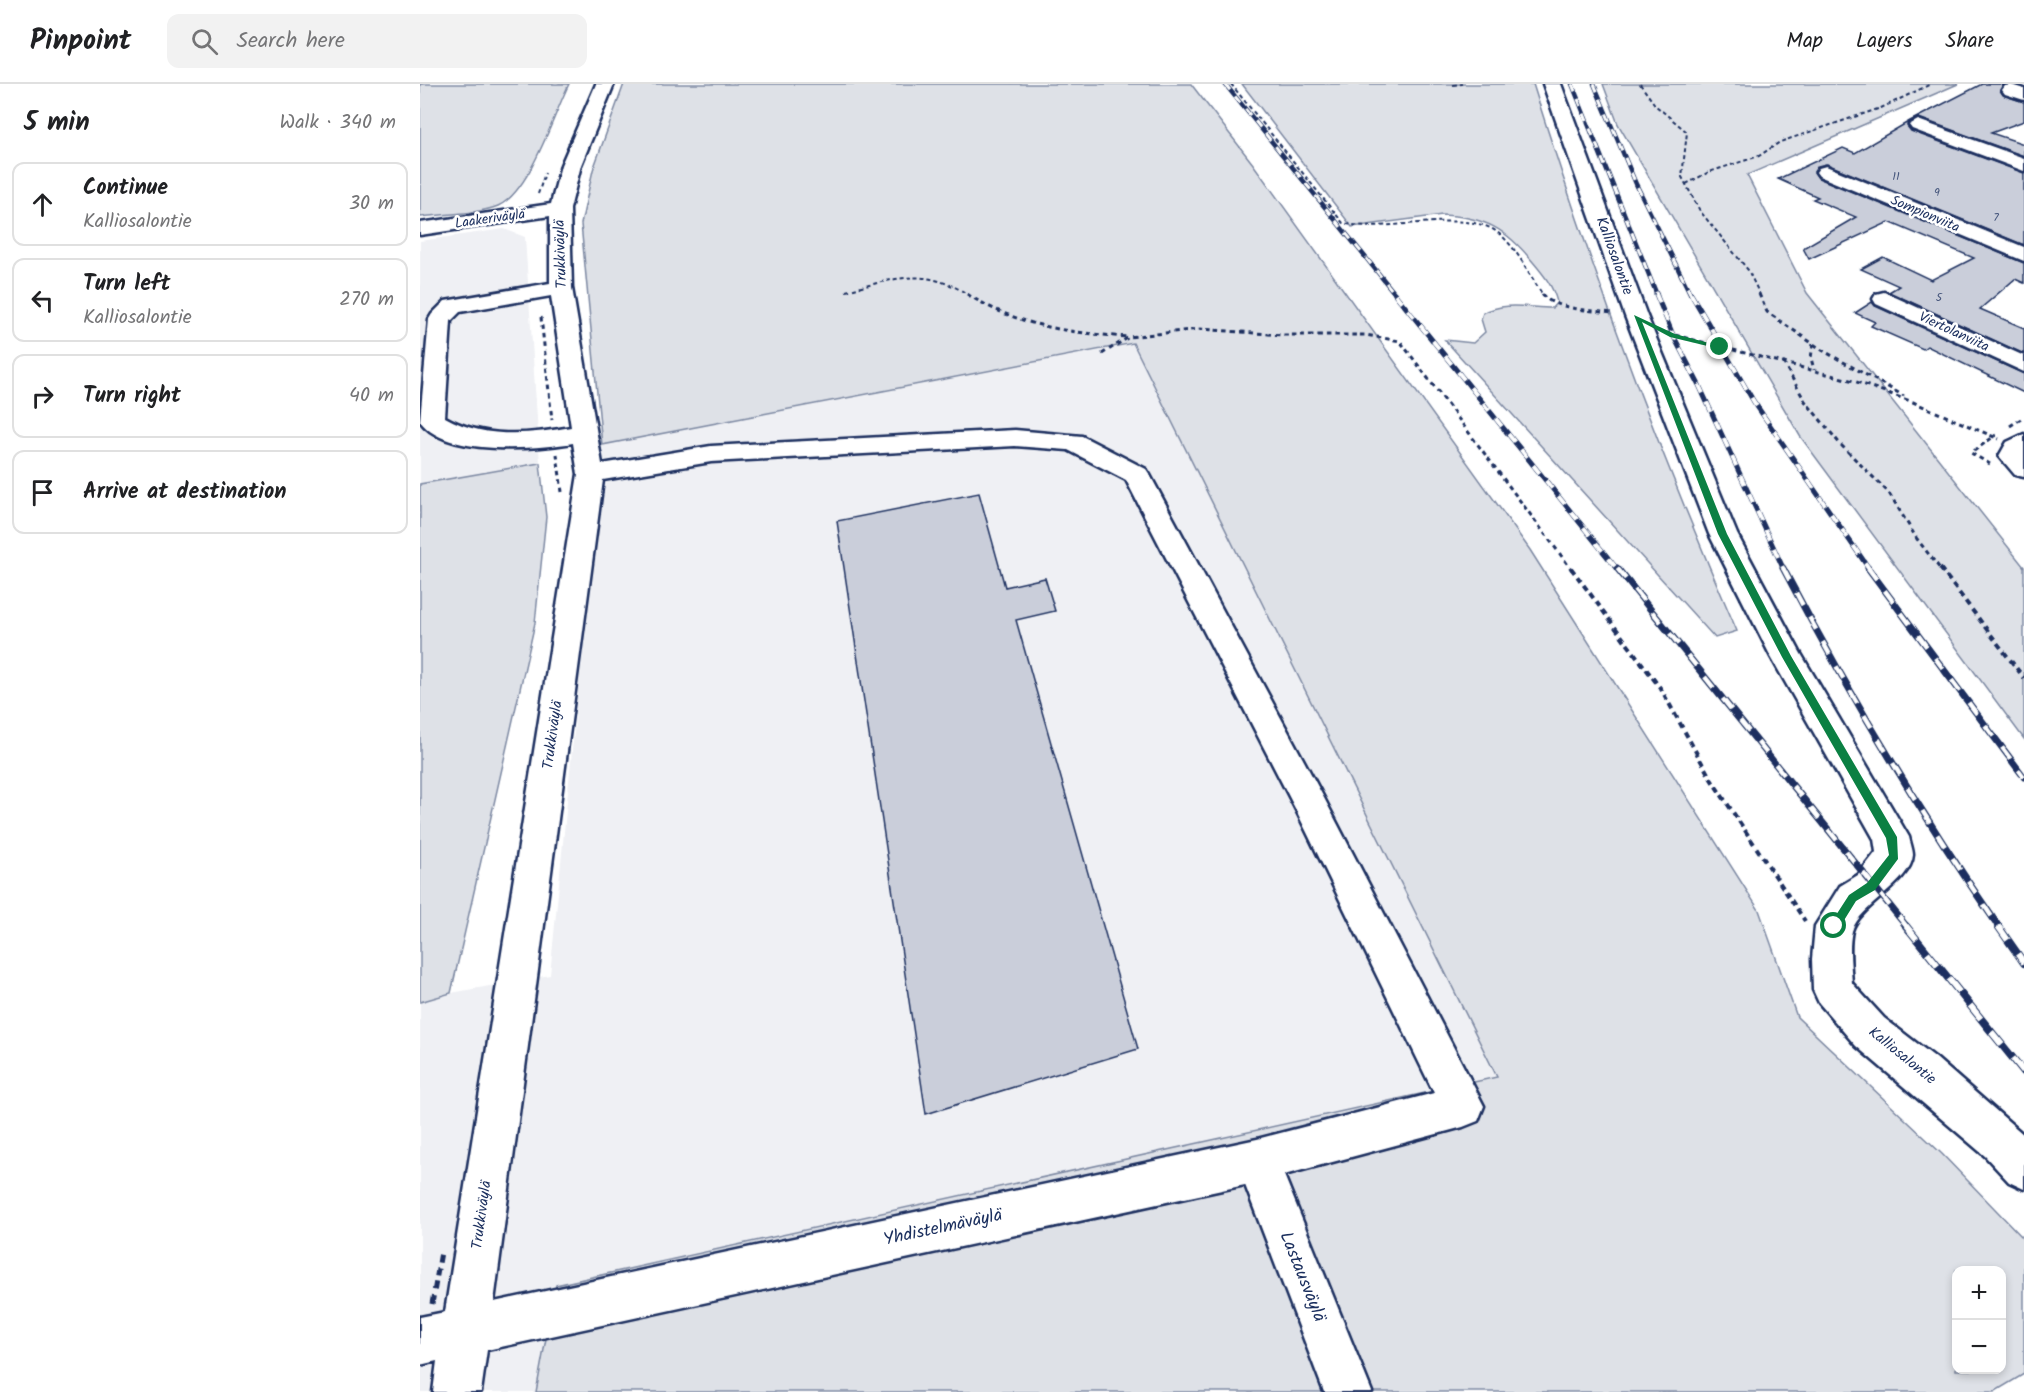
<!DOCTYPE html>
<html lang="en">
<head>
<meta charset="utf-8">
<style>
  :root { --surface:#fff; --page:#f2f2f2; --text:#202124; --muted:#757577; --line:#e0e0e0 }
  body { margin:0; font-family:Kalam,sans-serif; background:var(--page); color:var(--text) }
  .controls { position:absolute; right:18px; bottom:18px; display:grid; overflow:hidden; border-radius:12px; box-shadow:0 3px 9px #0003 }
  .controls button { width:54px; height:54px; display:grid; place-items:center; padding:0; border:0; border-bottom:2px solid var(--line); background:var(--surface); color:var(--text); font:30px sans-serif }
  .stop { position:absolute; width:18px; height:18px; margin:-14px; border:4px solid #0b8043; border-radius:50%; background:#fff }
  .stop.end { background:#0b8043; border-color:#fff; box-shadow:0 2px 6px #0008 }
  .list { margin:0; padding:0; list-style:none }
  h2 { display:flex; justify-content:space-between; align-items:center; height:78px; margin:0; padding:0 24px; font-size:26px }
  h2 small { font-size:20px; font-weight:400; color:var(--muted) }
  .list li { display:grid; grid-template-columns:39px 1fr auto; gap:18px; align-items:center; box-sizing:border-box; height:84px; margin:0 12px 12px; padding:0 12px; border:2px solid var(--line); border-radius:12px }
  .list b { display:block; font-size:22px; white-space:nowrap }
  .list p { margin:0; font-size:20px; white-space:nowrap; color:var(--muted) }
  .list em { font-size:20px; font-style:normal; color:var(--muted) }
  .icon { flex:none; width:33px; height:33px; fill:none; stroke:currentColor; stroke-width:2; stroke-linecap:round; stroke-linejoin:round }
  .map { position:relative; flex:none; width:1604px; height:1308px; overflow:hidden }
  header { display:flex; align-items:center; gap:36px; box-sizing:border-box; height:84px; padding:0 30px; background:var(--surface); border-bottom:2px solid var(--line) }
  header strong { font-size:28px }
  nav { display:flex; gap:33px; margin-inline-start:auto; font-size:21px }
  .search { width:420px; height:54px; background:var(--page); display:flex; align-items:center; gap:15px; box-sizing:border-box; padding:0 21px; border-radius:12px; color:var(--muted); font-size:22px }
  main { display:flex }
  aside { flex:1; background:var(--surface) }
  .map>svg:first-child { display:block }
  .built { fill:#eff0f4 }
  .green { fill:#dee1e7; stroke:#7c88a2; stroke-width:1.5; fill-rule:evenodd }
  .building { fill:#caceda; stroke:#1b2f5e; stroke-width:1.5 }
  .lines { fill:none; stroke-linecap:round; stroke-linejoin:round }
  .minor-casing { stroke:#1b2f5e; stroke-width:5 }
  .path-far3 { stroke:#1b2f5e; stroke-width:2; stroke-dasharray:4 3; stroke-linecap:butt }
  .path-far2 { stroke:#1b2f5e; stroke-width:3; stroke-dasharray:4.5 4; stroke-linecap:butt }
  .path-far1 { stroke:#1b2f5e; stroke-width:4; stroke-dasharray:6 4.5; stroke-linecap:butt }
  .path { stroke:#1b2f5e; stroke-width:5; stroke-dasharray:8 6; stroke-linecap:butt }
  .minor { fill:#fff; fill-rule:evenodd }
  .rail-far3-casing { stroke:#1b2f5e; stroke-width:4.5 }
  .rail-far2-casing { stroke:#1b2f5e; stroke-width:5 }
  .rail-far1-casing { stroke:#1b2f5e; stroke-width:7 }
  .rail-casing { stroke:#1b2f5e; stroke-width:8 }
  .rail-far3 { stroke:#fff; stroke-width:3; stroke-dasharray:8; stroke-linecap:butt }
  .rail-far2 { stroke:#fff; stroke-width:4; stroke-dasharray:10; stroke-linecap:butt }
  .rail-far1 { stroke:#fff; stroke-width:4.5; stroke-dasharray:14; stroke-linecap:butt }
  .rail { stroke:#fff; stroke-width:6; stroke-dasharray:17; stroke-linecap:butt }
  .route { fill:#0b8043 }
  .labels { text-anchor:middle; dominant-baseline:central; stroke-width:5; stroke-linejoin:round; paint-order:stroke }
  .number-label { font-size:12px; fill:#47577d }
  .far-street-label { font-size:14px; fill:#1b2f5e; stroke:#fff }
  .street-label { font-size:15px; fill:#1b2f5e; stroke:#fff }
  .near-street-label { font-size:18px; fill:#1b2f5e; stroke:#fff }
</style>
</head>
<body>
<header>
<strong>Pinpoint</strong>
<div class="search"><svg class="icon" aria-label="search" viewBox="0 0 24 24"><circle cx="10" cy="10" r="6"/><path d="M15 15l6 6"/></svg>Search here</div>
<nav><a>Map</a><a>Layers</a><a>Share</a></nav>
</header>
<main>
<aside>
<h2>5 min<small>Walk · 340 m</small></h2>
<ul class="list">
<li><svg class="icon" aria-label="ahead" viewBox="0 0 24 24"><path d="M12 20V5M6 11l6-6 6 6"/></svg><div><b>Continue</b><p>Kalliosalontie</p></div><em>30 m</em></li>
<li><svg class="icon" aria-label="left" viewBox="0 0 24 24"><path d="M17 20v-9H6M10 6l-5 5 5 5"/></svg><div><b>Turn left</b><p>Kalliosalontie</p></div><em>270 m</em></li>
<li><svg class="icon" aria-label="right" viewBox="0 0 24 24"><path d="M7 20v-9h11M14 6l5 5-5 5"/></svg><div><b>Turn right</b></div><em>40 m</em></li>
<li><svg class="icon" aria-label="arrive" viewBox="0 0 24 24"><path d="M6 21V4h12l-3 4 3 4H6"/></svg><div><b>Arrive at destination</b></div></li>
</ul>
</aside>
<div class="map">
<svg width="1604" height="1308" viewBox="0 0 1604 1308">
  <rect width="100%" height="100%" fill="#fff"/>
  <filter id="ink" filterUnits="userSpaceOnUse"><feTurbulence type="fractalNoise" baseFrequency=".0167" numOctaves="2"/><feDisplacementMap in="SourceGraphic" scale="12" xChannelSelector="R" yChannelSelector="G"/><feConvolveMatrix kernelMatrix="1 2 1 2 8 2 1 2 1" color-interpolation-filters="sRGB"/></filter>
  <g filter="url(#ink)">
    <g class="built">
      <path d="M84,145L105,153L120,379L0,400V157Z"/>
      <path d="M713,259L1077,993L136,1201L116,1308H0V918L31,909L130,891L182,361Z"/>
    </g>
    <g class="green">
      <path d="M0,0H149C133,32 110,108 78,122C59,130 22,130 0,133Z"/>
      <path d="M204,0H771L833,80L1110,466L1339,826L1377,933L1522,1070L1604,1155V1290L1574,1308H116L136,1201L1077,993L713,259L182,361L161,140L173,86ZM1536,1186H1582V1286H1536Z"/>
      <path d="M822,0H1113C1171,185 1239,369 1317,547L1295,554L1025,256L1053,259L1065,248L1061,235L1063,229C1085,217 1109,224 1132,224L1137,218C1133,202 1124,191 1113,178C1086,145 1066,133 1022,131L932,143Z"/>
      <path d="M1183,0H1538L1327,91L1387,209L1604,483V655L1380,352L1198,40Z"/>
      <path d="M120,379L126,433L115,539L31,909L0,918V400Z"/>
    </g>
    <g class="building">
      <path d="M1562,0H1584L1580,6L1583,11L1604,18V37L1571,49L1604,60V72L1499,34L1488,39L1487,42L1491,47L1604,89V161L1407,80L1398,82L1394,88L1398,94L1604,179V199L1595,195L1560,225L1604,244V270L1469,208L1479,202L1441,185L1463,173L1511,196L1554,174L1469,138L1389,175L1383,164L1436,133L1393,115L1398,113L1358,95L1423,64L1435,69L1490,37Z"/>
      <path d="M1452,218L1455,222L1604,290V309L1507,262L1503,265L1451,242L1455,238L1435,229Z"/>
      <path d="M559,409L585,503L625,494L635,527L596,536L718,965L506,1030L417,437Z"/>
    </g>
    <g class="lines">
      <defs>
        <g id="minor">
          <path d="M176,0H194L161,81L150,125L152,204L182,380L291,362L595,346L662,352L726,385L730,391L904,714L1064,1022L1058,1037L1043,1043L864,1091L952,1308H904L825,1101L67,1266L61,1308H13L17,1277L0,1281V1233L25,1228L158,390L153,359C116,365 25,373 0,337L9,235L12,230L25,217L130,199V132L0,151V139L131,120L141,81ZM131,212L151,343C108,351 64,355 25,333L31,237L40,228ZM595,362L648,366L706,396L878,730L1014,1009L837,1055L74,1218L183,396L291,378Z"/>
          <path d="M1123,0H1141L1227,232L1317,450L1380,568L1489,753C1490,758 1493,766 1493,771C1491,799 1439,822 1432,847C1428,863 1431,883 1432,899L1464,934L1516,974L1604,1051V1105L1589,1098L1565,1072L1436,962L1399,919L1393,906L1392,875L1395,842L1420,802L1438,791L1456,768L1454,755L1351,573L1289,450L1205,232Z"/>
          <path d="M1591,1L1604,5V16L1585,10L1582,6L1585,2Z"/>
          <path d="M1498,36L1604,74V87L1492,45L1489,41Z"/>
          <path d="M1406,82L1604,163V177L1399,92L1396,88L1399,84Z"/>
          <path d="M1464,208L1604,272V288L1456,220L1453,215L1456,210Z"/>
          <path d="M1604,350V393L1595,391L1579,372L1587,358Z"/>
        </g>
      </defs>
      <use href="#minor" class="minor-casing"/>
      <g class="path-far3">
        <path d="M811,0L923,139C966,150 1045,124 1077,148C1097,163 1109,191 1123,211"/>
        <path d="M1220,0L1236,22L1267,48L1262,93L1280,127L1328,186L1340,211"/>
        <path d="M1033,1L1042,0"/>
        <path d="M1266,100L1289,88L1339,72L1360,58L1461,24L1511,0"/>
        <path d="M118,110L125,89"/>
        <path d="M426,207C475,195 503,182 549,211"/>
      </g>
      <g class="path-far2">
        <path d="M547,210C597,242 649,249 708,253"/>
        <path d="M1122,210C1131,225 1176,227 1193,229"/>
        <path d="M1339,210L1347,228L1402,266L1484,312"/>
        <path d="M121,233L132,336"/>
        <path d="M1247,249L1434,297L1493,318L1579,355"/>
        <path d="M1393,260L1391,274L1394,286"/>
        <path d="M682,270L709,253L780,245L862,251H946L980,257L1152,486"/>
        <path d="M1363,278L1385,317L1421,361L1469,409L1497,455L1521,486"/>
        <path d="M1590,342L1604,333"/>
        <path d="M137,370L142,408"/>
        <path d="M1570,380L1551,369L1576,351"/>
      </g>
      <g class="path-far1">
        <path d="M1151,484L1241,605L1291,695L1385,837"/>
        <path d="M1520,484L1604,594"/>
      </g>
      <path class="path" d="M12,1220L21,1168"/>
      <use href="#minor" class="minor"/>
      <defs>
        <g id="rail-far3">
          <path d="M805,0L976,211"/>
          <path d="M1152,0L1237,211"/>
          <path d="M1174,0L1216,100L1271,211"/>
        </g>
        <g id="rail-far2">
          <path d="M975,210L1198,486"/>
          <path d="M1236,210L1253,251L1279,301L1364,486"/>
          <path d="M1271,210L1334,318L1450,486"/>
        </g>
        <g id="rail-far1">
          <path d="M1197,484L1487,843"/>
          <path d="M1363,484C1428,608 1500,729 1579,843"/>
          <path d="M1448,484L1604,693"/>
        </g>
        <g id="rail">
          <path d="M1486,842L1604,988"/>
          <path d="M1578,842L1604,879"/>
        </g>
      </defs>
      <use href="#rail-far3" class="rail-far3-casing"/>
      <use href="#rail-far2" class="rail-far2-casing"/>
      <use href="#rail-far1" class="rail-far1-casing"/>
      <use href="#rail" class="rail-casing"/>
      <use href="#rail-far3" class="rail-far3"/>
      <use href="#rail-far2" class="rail-far2"/>
      <use href="#rail-far1" class="rail-far1"/>
      <use href="#rail" class="rail"/>
    </g>
  </g>
  <path class="route" d="M1214,231L1255,250L1304,263L1300,265L1250,253L1222,238L1307,450L1371,572L1477,753L1478,775L1455,806L1436,817L1418,846L1414,847L1409,842L1429,811L1447,799L1469,771L1466,754L1362,573L1298,450Z"/>
  <g class="labels">
    <g class="number-label">
      <text x="1476" y="92">11</text>
      <text x="1517" y="108">9</text>
      <text x="1576" y="133">7</text>
      <text x="1519" y="213">5</text>
    </g>
    <g class="far-street-label">
      <text transform="translate(1505 130) rotate(23)">Sompionviita</text>
      <text transform="translate(70 135) rotate(-8)">Laakeriväylä</text>
      <text transform="translate(1534 248) rotate(25)">Viertolanviita</text>
    </g>
    <g class="street-label">
      <text transform="translate(141 170) rotate(-92)">Trukkiväylä</text>
      <text transform="translate(1194 172) rotate(70)">Kalliosalontie</text>
      <text transform="translate(133 651) rotate(-82)">Trukkiväylä</text>
      <text transform="translate(1482 972) rotate(39)">Kalliosalontie</text>
      <text transform="translate(62 1131) rotate(-82)">Trukkiväylä</text>
    </g>
    <g class="near-street-label">
      <text transform="translate(523 1144) rotate(-12)">Yhdistelmäväylä</text>
      <text transform="translate(882 1193) rotate(68)">Lastausväylä</text>
    </g>
  </g>
</svg>
<div class="controls">
<button>+</button>
<button>−</button>
</div>
<div class="stop" style="left:1414px;top:842px"></div>
<div class="stop end" style="left:1300px;top:263px"></div>
</div>
</main>
</body>
</html>
